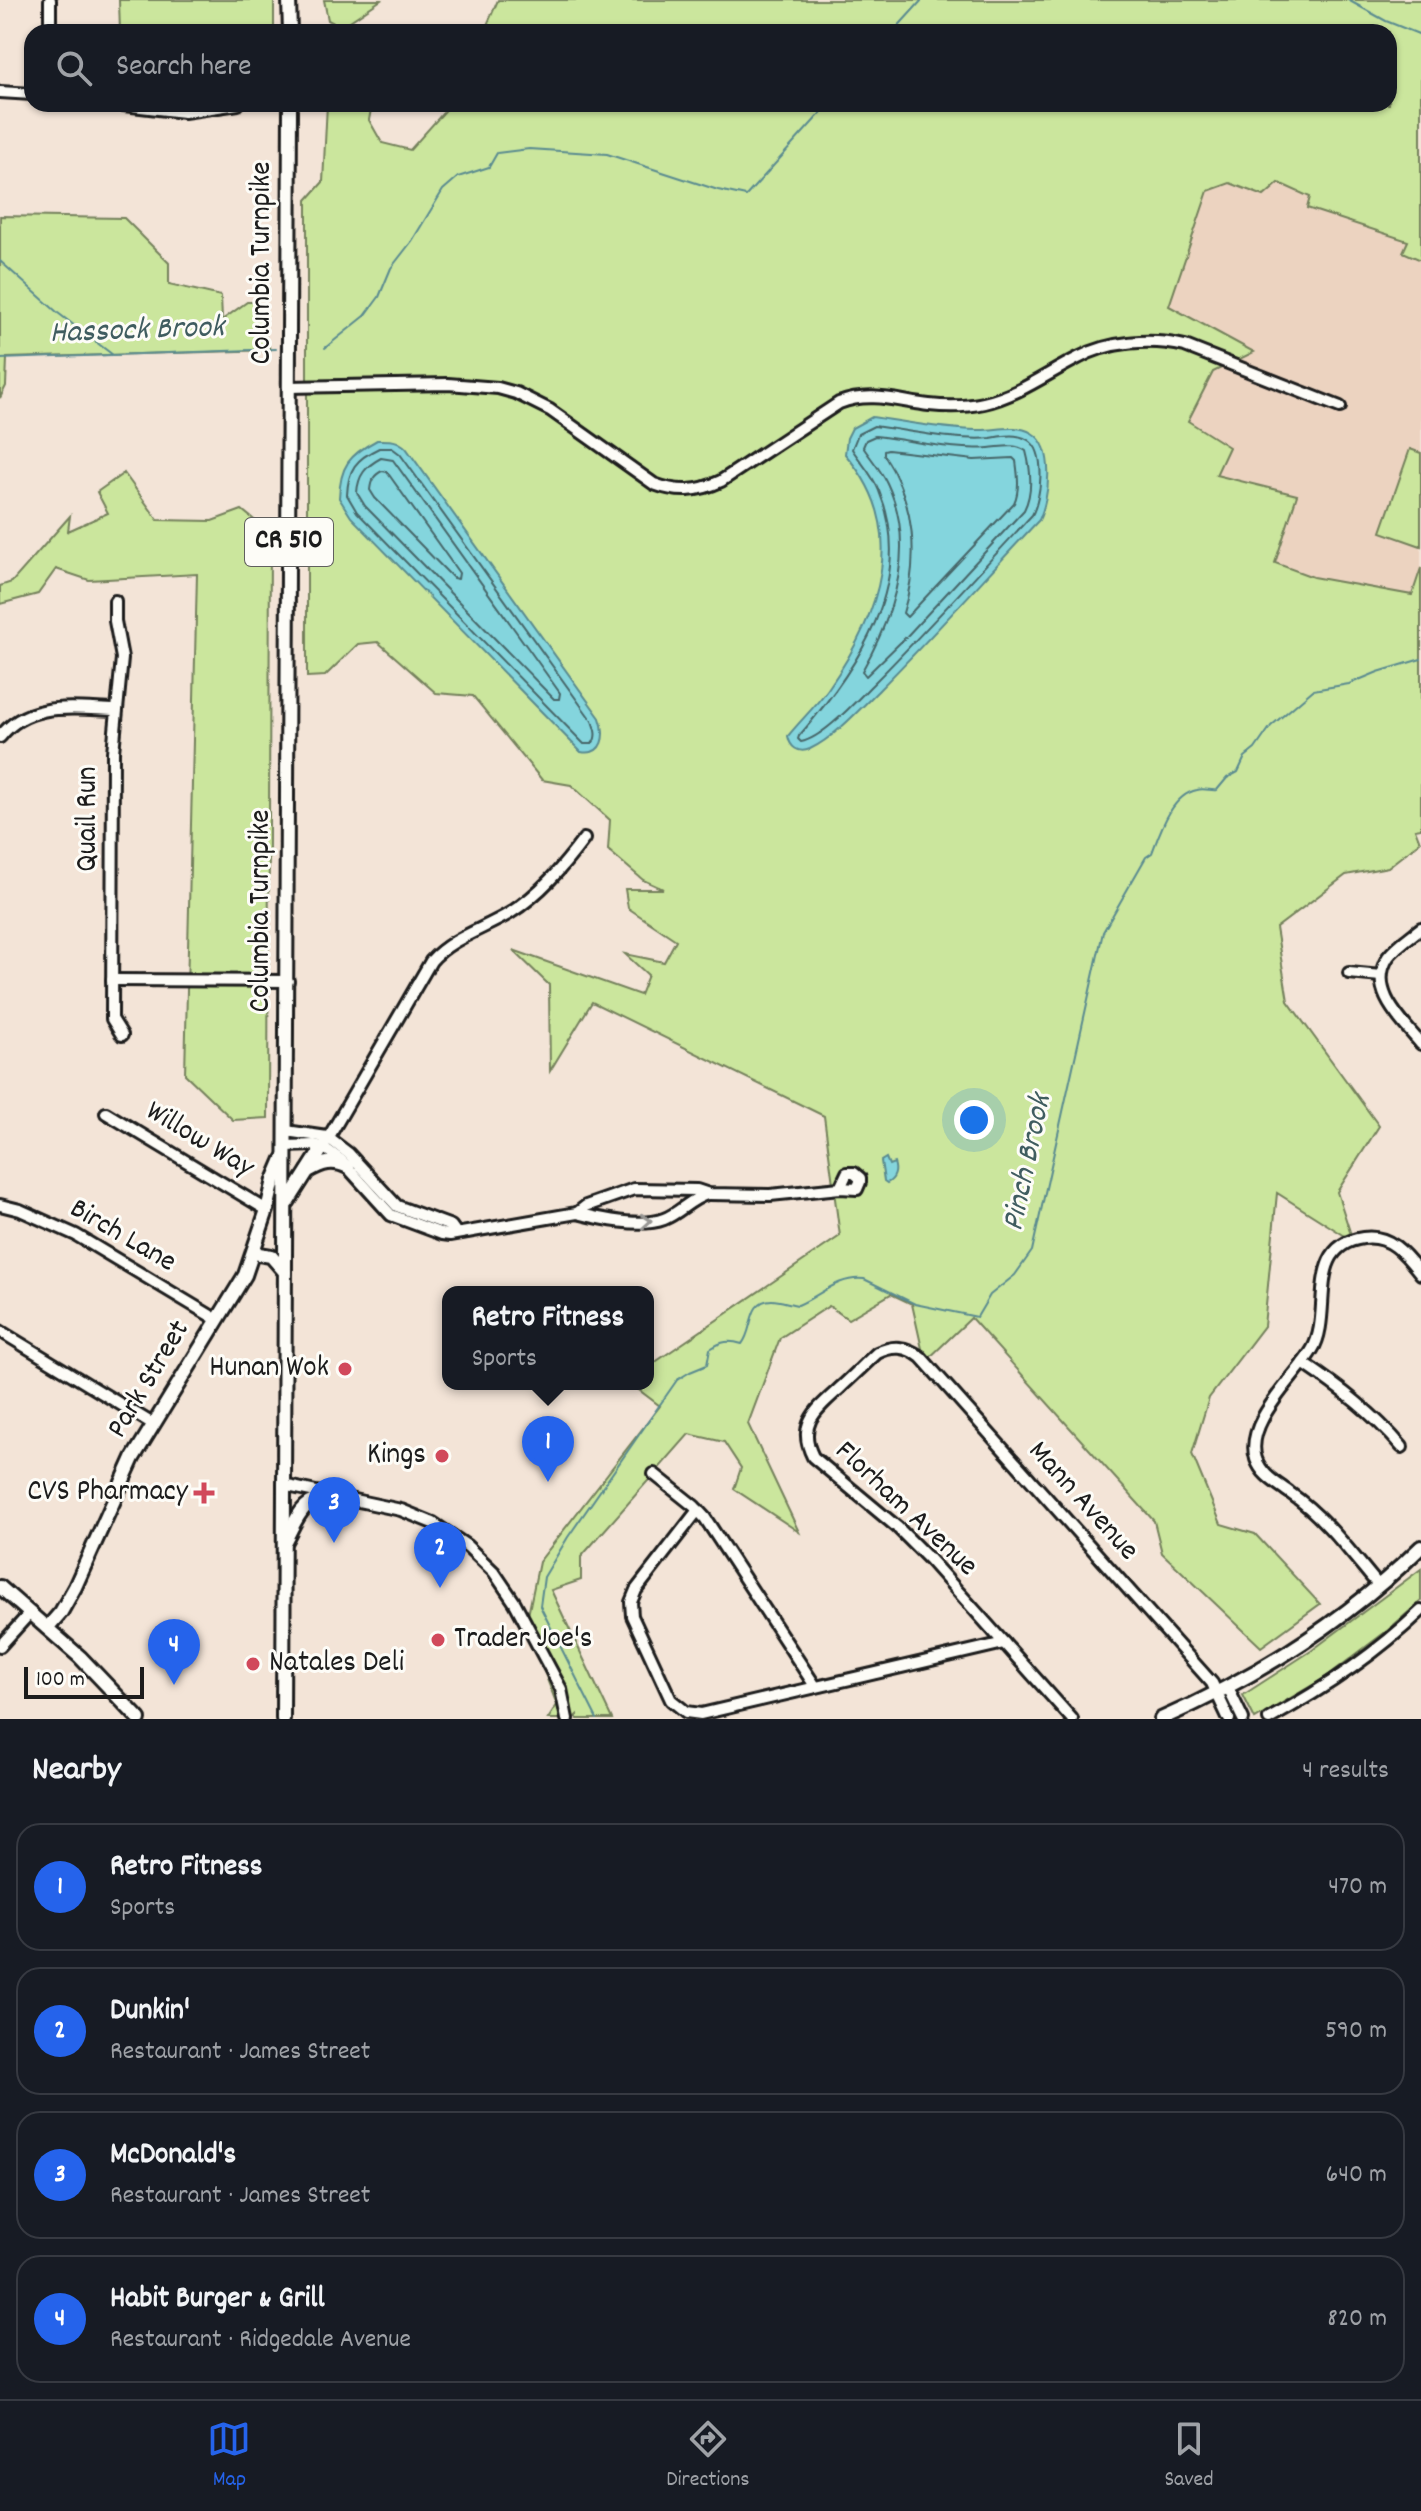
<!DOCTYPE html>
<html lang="en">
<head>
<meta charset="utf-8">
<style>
  :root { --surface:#171b24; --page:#242831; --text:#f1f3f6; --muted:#9ea1a6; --line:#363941; --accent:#2563eb }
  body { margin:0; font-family:Dekko,sans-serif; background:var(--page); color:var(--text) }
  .scale { position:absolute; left:24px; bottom:20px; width:120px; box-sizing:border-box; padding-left:8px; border:4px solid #1c1c1c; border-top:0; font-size:22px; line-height:28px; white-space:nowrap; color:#1c1c1c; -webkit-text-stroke:6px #fdfcf7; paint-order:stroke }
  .you { position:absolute; left:974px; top:1120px; width:28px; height:28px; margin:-20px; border:6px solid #fff; border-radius:50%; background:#1a73e8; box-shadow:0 0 0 12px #1a73e833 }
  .badge { display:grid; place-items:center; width:52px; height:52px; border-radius:50%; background:var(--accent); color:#fff; font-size:26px; font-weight:700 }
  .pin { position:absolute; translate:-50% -66px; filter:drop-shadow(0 2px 4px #0008) }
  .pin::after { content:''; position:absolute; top:42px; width:28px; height:24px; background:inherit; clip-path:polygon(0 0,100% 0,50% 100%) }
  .popup { position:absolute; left:442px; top:1286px; width:212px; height:104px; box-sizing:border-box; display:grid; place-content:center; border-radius:16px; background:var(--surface); filter:drop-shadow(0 2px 6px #0005); font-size:26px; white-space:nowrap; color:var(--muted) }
  .popup b { font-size:30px; color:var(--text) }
  .popup::after { content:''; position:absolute; left:50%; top:100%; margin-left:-16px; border:16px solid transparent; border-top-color:var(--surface) }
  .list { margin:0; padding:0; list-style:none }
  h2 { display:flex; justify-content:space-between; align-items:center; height:104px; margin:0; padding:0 32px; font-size:34px }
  h2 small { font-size:26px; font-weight:400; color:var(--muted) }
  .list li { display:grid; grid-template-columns:52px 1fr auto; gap:24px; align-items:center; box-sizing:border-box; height:128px; margin:0 16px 16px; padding:0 16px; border:2px solid var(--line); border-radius:24px }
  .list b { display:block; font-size:30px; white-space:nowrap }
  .list p { margin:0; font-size:26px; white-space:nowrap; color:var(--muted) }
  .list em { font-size:26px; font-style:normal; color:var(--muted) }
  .icon { flex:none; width:44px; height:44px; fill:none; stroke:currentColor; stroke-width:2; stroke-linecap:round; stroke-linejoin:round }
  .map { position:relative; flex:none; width:1421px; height:1719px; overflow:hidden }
  .search { position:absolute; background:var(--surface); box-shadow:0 2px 6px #0004; left:24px; right:24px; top:24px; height:88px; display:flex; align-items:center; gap:20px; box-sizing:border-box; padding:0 28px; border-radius:24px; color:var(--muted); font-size:30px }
  .sheet { height:680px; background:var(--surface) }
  nav { display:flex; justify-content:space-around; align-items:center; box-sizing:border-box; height:112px; border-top:2px solid var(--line); background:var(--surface); font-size:22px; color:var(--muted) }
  nav a { display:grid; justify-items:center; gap:4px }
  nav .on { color:var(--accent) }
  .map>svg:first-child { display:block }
  .built { fill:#ecd3c0 }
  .green { fill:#cbe69d; stroke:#74815c; stroke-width:2 }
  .water { fill:#84d5dd; stroke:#5a8b90; stroke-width:2 }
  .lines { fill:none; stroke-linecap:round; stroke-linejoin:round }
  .shore { stroke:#466669; stroke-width:2 }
  .stream { stroke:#5a8b90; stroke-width:2 }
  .minor-casing { stroke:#1c1c1c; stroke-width:16 }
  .major-casing { stroke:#1c1c1c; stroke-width:18 }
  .minor { stroke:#fdfcf7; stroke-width:10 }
  .major { stroke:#fdfcf7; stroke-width:12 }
  .oneway { stroke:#989794 }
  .poi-dot { fill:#d1495b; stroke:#fdfcf7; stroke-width:3 }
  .labels { text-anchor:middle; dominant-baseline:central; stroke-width:6; stroke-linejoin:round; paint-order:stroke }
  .shield { fill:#fdfcf7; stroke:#605f5e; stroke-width:2 }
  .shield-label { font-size:28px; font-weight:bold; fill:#1c1c1c }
  .street-label { font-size:30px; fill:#1c1c1c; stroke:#fdfcf7 }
  .poi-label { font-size:30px; fill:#1c1c1c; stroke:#fdfcf7; text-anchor:end }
  .water-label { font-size:32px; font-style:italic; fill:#405d60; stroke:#fdfcf7 }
</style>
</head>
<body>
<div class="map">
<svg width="1421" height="1719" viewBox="0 0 1421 1719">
  <rect width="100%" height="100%" fill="#f3e4d7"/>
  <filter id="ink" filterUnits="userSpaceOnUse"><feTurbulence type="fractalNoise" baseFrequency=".0125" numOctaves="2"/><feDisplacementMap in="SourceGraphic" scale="16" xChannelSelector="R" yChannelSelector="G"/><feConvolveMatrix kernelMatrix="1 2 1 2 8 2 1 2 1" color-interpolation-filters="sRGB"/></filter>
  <g filter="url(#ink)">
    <path class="built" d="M1230,183L1264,196L1278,183L1311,197L1308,208L1408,241L1403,252L1421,260V453L1410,450L1382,531L1421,546V568L1413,595L1313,577L1274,563L1215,475L1188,421L1213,372L1253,352L1169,307L1208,191Z"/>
    <g class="green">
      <path d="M119,0H274V32H120Z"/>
      <path d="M324,0H381L341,27L328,20Z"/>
      <path d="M498,0H1421V260L1403,252L1408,241L1307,208L1310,197L1279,183L1264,196L1230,183L1208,191L1169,306L1254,352L1213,372L1188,421L1229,447L1216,475L1297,495L1275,563L1313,577L1412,595L1421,568V828L1415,829L1420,842L1388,867L1346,875L1276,928L1288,1001L1379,1126L1337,1192L1353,1241L1277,1193L1264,1326L1209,1398L1192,1454L1221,1524L1255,1534L1320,1604L1261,1647L1162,1553L1154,1521L971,1318L925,1362L912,1304L891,1294L848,1319L829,1306L780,1338L748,1424L799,1532L734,1489L741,1468L724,1442L689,1434L581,1557V1580L551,1590L612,1719H577V1715L573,1719H548L557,1705L526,1625L539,1562L660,1406L631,1384H648V1367L840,1236L824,1116L592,1002L550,1071L549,985L513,950L640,995L648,975L625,954L664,962L676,940L628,908L625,889H663L643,880L608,850L610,820L571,785L542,780L473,696L436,693L378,642L358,644L325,676L307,677V200L323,182L327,104H372L369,120L382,143L410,150L451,104H1389V32H484Z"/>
      <path d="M0,216L124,218L169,263V284L221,296L222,320L247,302H255L270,350L7,358L6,386L0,398Z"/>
      <path d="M1410,449L1421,453V546L1381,532Z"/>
      <path d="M124,473L158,520L212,521L242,510L270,533L268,1118L233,1120L185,1074L197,574L89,580L56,569L38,594L0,604V586L12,582L70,516L68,531L108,513L97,492Z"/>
      <path d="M1421,1569V1601L1388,1630L1326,1677L1255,1719L1243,1695L1311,1651Z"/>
    </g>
    <g class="water">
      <path d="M872,417C907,422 942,429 977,430C996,431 1015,423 1032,433C1056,447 1049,499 1039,520C986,576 935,634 880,689C861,708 834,738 810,749C798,754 790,747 788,736C801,720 816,706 828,689C879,616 912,530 845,454L847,438L852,428Z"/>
      <path d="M377,440C389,440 397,439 406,448L600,718C606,735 604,756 581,752L351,517L339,498C340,466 349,455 377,440Z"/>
      <path d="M886,1158L889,1165L894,1163C897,1171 895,1179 887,1183L884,1181L881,1161Z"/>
    </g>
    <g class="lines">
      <g class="shore">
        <path d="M874,426C906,430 961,442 991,438C1003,436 1016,433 1028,440C1047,451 1041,499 1032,515C979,572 927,630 872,685C856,701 823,738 801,742L798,739L799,736C857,669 917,582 879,491C873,475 861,463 852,449L858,434Z"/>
        <path d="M875,436C912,440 952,451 989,448C1003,447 1014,443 1026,451C1031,470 1033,492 1024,510L907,636L866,676L862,671C894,615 917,546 887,483C881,470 871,459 863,447L866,440Z"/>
        <path d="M379,448H392L400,454L592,721C595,729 598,737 592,744H584L357,512L347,495C348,469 356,459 379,448Z"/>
        <path d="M888,450L974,460L1013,458L1016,461C1018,475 1020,490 1014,503L907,617L903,613C920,559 915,502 884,455V451Z"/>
        <path d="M381,458L393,460L560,693L559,699H554L365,506L357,493C358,475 366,466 381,458Z"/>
        <path d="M382,471L387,472L459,573L458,579L453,578L375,498L370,490C371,480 374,475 382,471Z"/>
      </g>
      <g class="stream">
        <path d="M1348,0L1386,21L1421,35"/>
        <path d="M893,32L922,0"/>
        <path d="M0,261L58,313L113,355"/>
        <path d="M325,348L365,316L379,297L391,268L412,241L443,190L458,177L489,167L497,153L529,149L607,154L718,190L746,196L829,104"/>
        <path d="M0,359L276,349"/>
        <path d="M597,1719L540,1606L544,1577L568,1537L677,1380L690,1372L707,1365L710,1349C722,1341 729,1340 742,1344C754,1330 747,1300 772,1300C780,1300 790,1304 798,1305C820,1296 838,1276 864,1279L915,1304L977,1317L990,1295L1015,1275L1032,1251L1103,932L1146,857L1152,853C1160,832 1171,795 1197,790C1204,788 1211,791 1217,790L1227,778L1238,772L1245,757L1255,749L1271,726L1313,690L1349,684L1378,672L1421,659"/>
      </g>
      <defs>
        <g id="minor">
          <path d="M50,0V32"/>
          <path d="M0,92L32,94"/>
          <path d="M115,104L184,112L238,104"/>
          <path d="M288,387L448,384L498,388L516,393L550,410L654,484C678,493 698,492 721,481L839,403C870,391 897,401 929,405C947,407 966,407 984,403C1019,395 1046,374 1078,358C1109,341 1151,338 1185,346L1340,407"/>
          <path d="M115,601V621L122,658L113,752L112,1019L122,1035"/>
          <path d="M0,737C28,700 75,709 116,710"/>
          <path d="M1421,928C1410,937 1396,946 1388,957C1367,990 1402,1021 1421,1044"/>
          <path d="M1349,973L1381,976"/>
          <path d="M112,980L288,981"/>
          <path d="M106,1113L267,1210"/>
          <path d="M286,1131L327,1137L348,1153L397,1206L451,1226L456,1233"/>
          <path d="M286,1146L315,1145L323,1147L341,1160L391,1215L442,1234L450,1235L577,1213L586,1206L634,1189L697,1190L709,1194L770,1195L840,1188L857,1189L860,1182V1178L854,1173H847L840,1188"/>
          <path d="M323,1147L431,961C451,938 484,929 510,913C540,894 563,867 584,839"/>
          <path d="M0,1205L20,1210L76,1235L216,1319"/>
          <path d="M577,1213C601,1219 641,1228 664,1219C680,1213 690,1199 707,1194"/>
          <path d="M0,1331L153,1424"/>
          <path d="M1303,1363C1340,1388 1373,1413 1402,1447"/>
          <path d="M654,1474L694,1506L705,1518L815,1686"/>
          <path d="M283,1485L401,1510L433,1523L467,1546L494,1572L515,1603L561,1689L567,1719"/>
          <path d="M698,1510L636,1590L631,1602L632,1616L671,1700L686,1712L701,1714L1004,1643"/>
          <path d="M1378,1585C1351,1553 1325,1517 1290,1493C1277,1483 1262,1476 1256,1459C1244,1422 1294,1380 1312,1350C1334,1315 1304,1246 1363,1238C1391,1234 1406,1255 1421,1274"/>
          <path d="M0,1646L30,1613"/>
          <path d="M1228,1688L1243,1719"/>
          <path d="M1072,1719L929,1559L897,1527L813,1457C796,1424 817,1409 840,1388C852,1377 864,1365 877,1353C893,1345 906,1346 921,1357L1212,1683L1229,1719"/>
          <path d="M1269,1719C1324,1689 1376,1654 1421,1611"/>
        </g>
        <g id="major">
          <path d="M289,0L290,32"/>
          <path d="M308,1171C322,1163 333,1159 348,1167"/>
          <path d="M288,1202L323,1147"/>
          <path d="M259,1254L271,1256L285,1272"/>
          <path d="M285,1541C299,1515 301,1499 335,1496"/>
          <path d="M0,1587L80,1657L139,1719"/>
          <path d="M47,1628L61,1612L75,1587L133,1458L245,1275L267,1210L274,1180L283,1159"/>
          <path d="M283,1719L290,104"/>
          <path d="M1161,1719C1257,1677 1346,1621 1421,1547"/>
        </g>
      </defs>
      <use href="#minor" class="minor-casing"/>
      <use href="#major" class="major-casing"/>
      <use href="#minor" class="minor"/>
      <use href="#major" class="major"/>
    </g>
    <defs><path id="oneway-chevron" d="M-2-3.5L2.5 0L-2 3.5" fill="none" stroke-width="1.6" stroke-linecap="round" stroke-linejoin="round" transform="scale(2)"/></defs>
    <use class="oneway" href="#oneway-chevron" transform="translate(646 1221) rotate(-5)"/>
  </g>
  <g class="poi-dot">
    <circle cx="345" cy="1369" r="8"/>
    <circle cx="442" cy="1456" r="8"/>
    <path d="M200 1481h8v8h8v8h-8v8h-8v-8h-8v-8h8z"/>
    <circle cx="438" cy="1640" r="8"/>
    <circle cx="253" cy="1664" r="8"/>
  </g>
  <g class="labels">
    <rect class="shield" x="245" y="518" width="88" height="48" rx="6"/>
    <g class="shield-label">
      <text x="289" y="542">CR 510</text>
    </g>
    <g class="street-label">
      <text transform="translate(263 263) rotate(-90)">Columbia Turnpike</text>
      <text transform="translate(89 819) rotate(-90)">Quail Run</text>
      <text transform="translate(262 911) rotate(-90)">Columbia Turnpike</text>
      <text transform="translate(199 1141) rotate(31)">Willow Way</text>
      <text transform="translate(122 1237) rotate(30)">Birch Lane</text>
      <text transform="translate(150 1380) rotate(-59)">Park Street</text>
      <text transform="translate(1082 1502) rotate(48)">Mann Avenue</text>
      <text transform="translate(905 1510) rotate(43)">Florham Avenue</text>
    </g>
    <g class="poi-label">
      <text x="329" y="1369">Hunan Wok</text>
      <text x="426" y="1456">Kings</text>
      <text x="188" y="1493">CVS Pharmacy</text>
      <text x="454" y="1640" text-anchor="start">Trader Joe's</text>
      <text x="269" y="1664" text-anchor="start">Natales Deli</text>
    </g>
    <g class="water-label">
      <text transform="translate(137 332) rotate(-2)">Hassock Brook</text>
      <text transform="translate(1029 1163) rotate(-78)">Pinch Brook</text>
    </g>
  </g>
</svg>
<div class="scale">100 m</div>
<div class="you"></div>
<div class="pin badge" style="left:548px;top:1482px">1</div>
<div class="popup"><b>Retro Fitness</b>Sports</div>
<div class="pin badge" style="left:440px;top:1588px">2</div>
<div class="pin badge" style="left:334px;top:1543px">3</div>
<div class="pin badge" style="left:174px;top:1685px">4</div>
<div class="search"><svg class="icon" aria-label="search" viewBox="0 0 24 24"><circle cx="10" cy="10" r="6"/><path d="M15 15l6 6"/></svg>Search here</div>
</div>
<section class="sheet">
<h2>Nearby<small>4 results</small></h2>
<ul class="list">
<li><span class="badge">1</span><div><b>Retro Fitness</b><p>Sports</p></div><em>470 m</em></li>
<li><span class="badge">2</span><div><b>Dunkin'</b><p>Restaurant · James Street</p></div><em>590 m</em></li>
<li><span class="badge">3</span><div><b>McDonald's</b><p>Restaurant · James Street</p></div><em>640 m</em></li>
<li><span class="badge">4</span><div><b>Habit Burger &amp; Grill</b><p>Restaurant · Ridgedale Avenue</p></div><em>820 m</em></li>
</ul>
</section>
<nav>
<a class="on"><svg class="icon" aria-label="map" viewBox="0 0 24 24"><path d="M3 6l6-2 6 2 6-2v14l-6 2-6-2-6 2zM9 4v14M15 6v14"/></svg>Map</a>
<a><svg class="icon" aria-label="directions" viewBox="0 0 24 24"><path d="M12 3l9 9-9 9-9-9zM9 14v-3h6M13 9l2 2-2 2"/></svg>Directions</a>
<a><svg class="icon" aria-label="saved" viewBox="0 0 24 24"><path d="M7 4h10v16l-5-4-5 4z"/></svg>Saved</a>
</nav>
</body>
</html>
